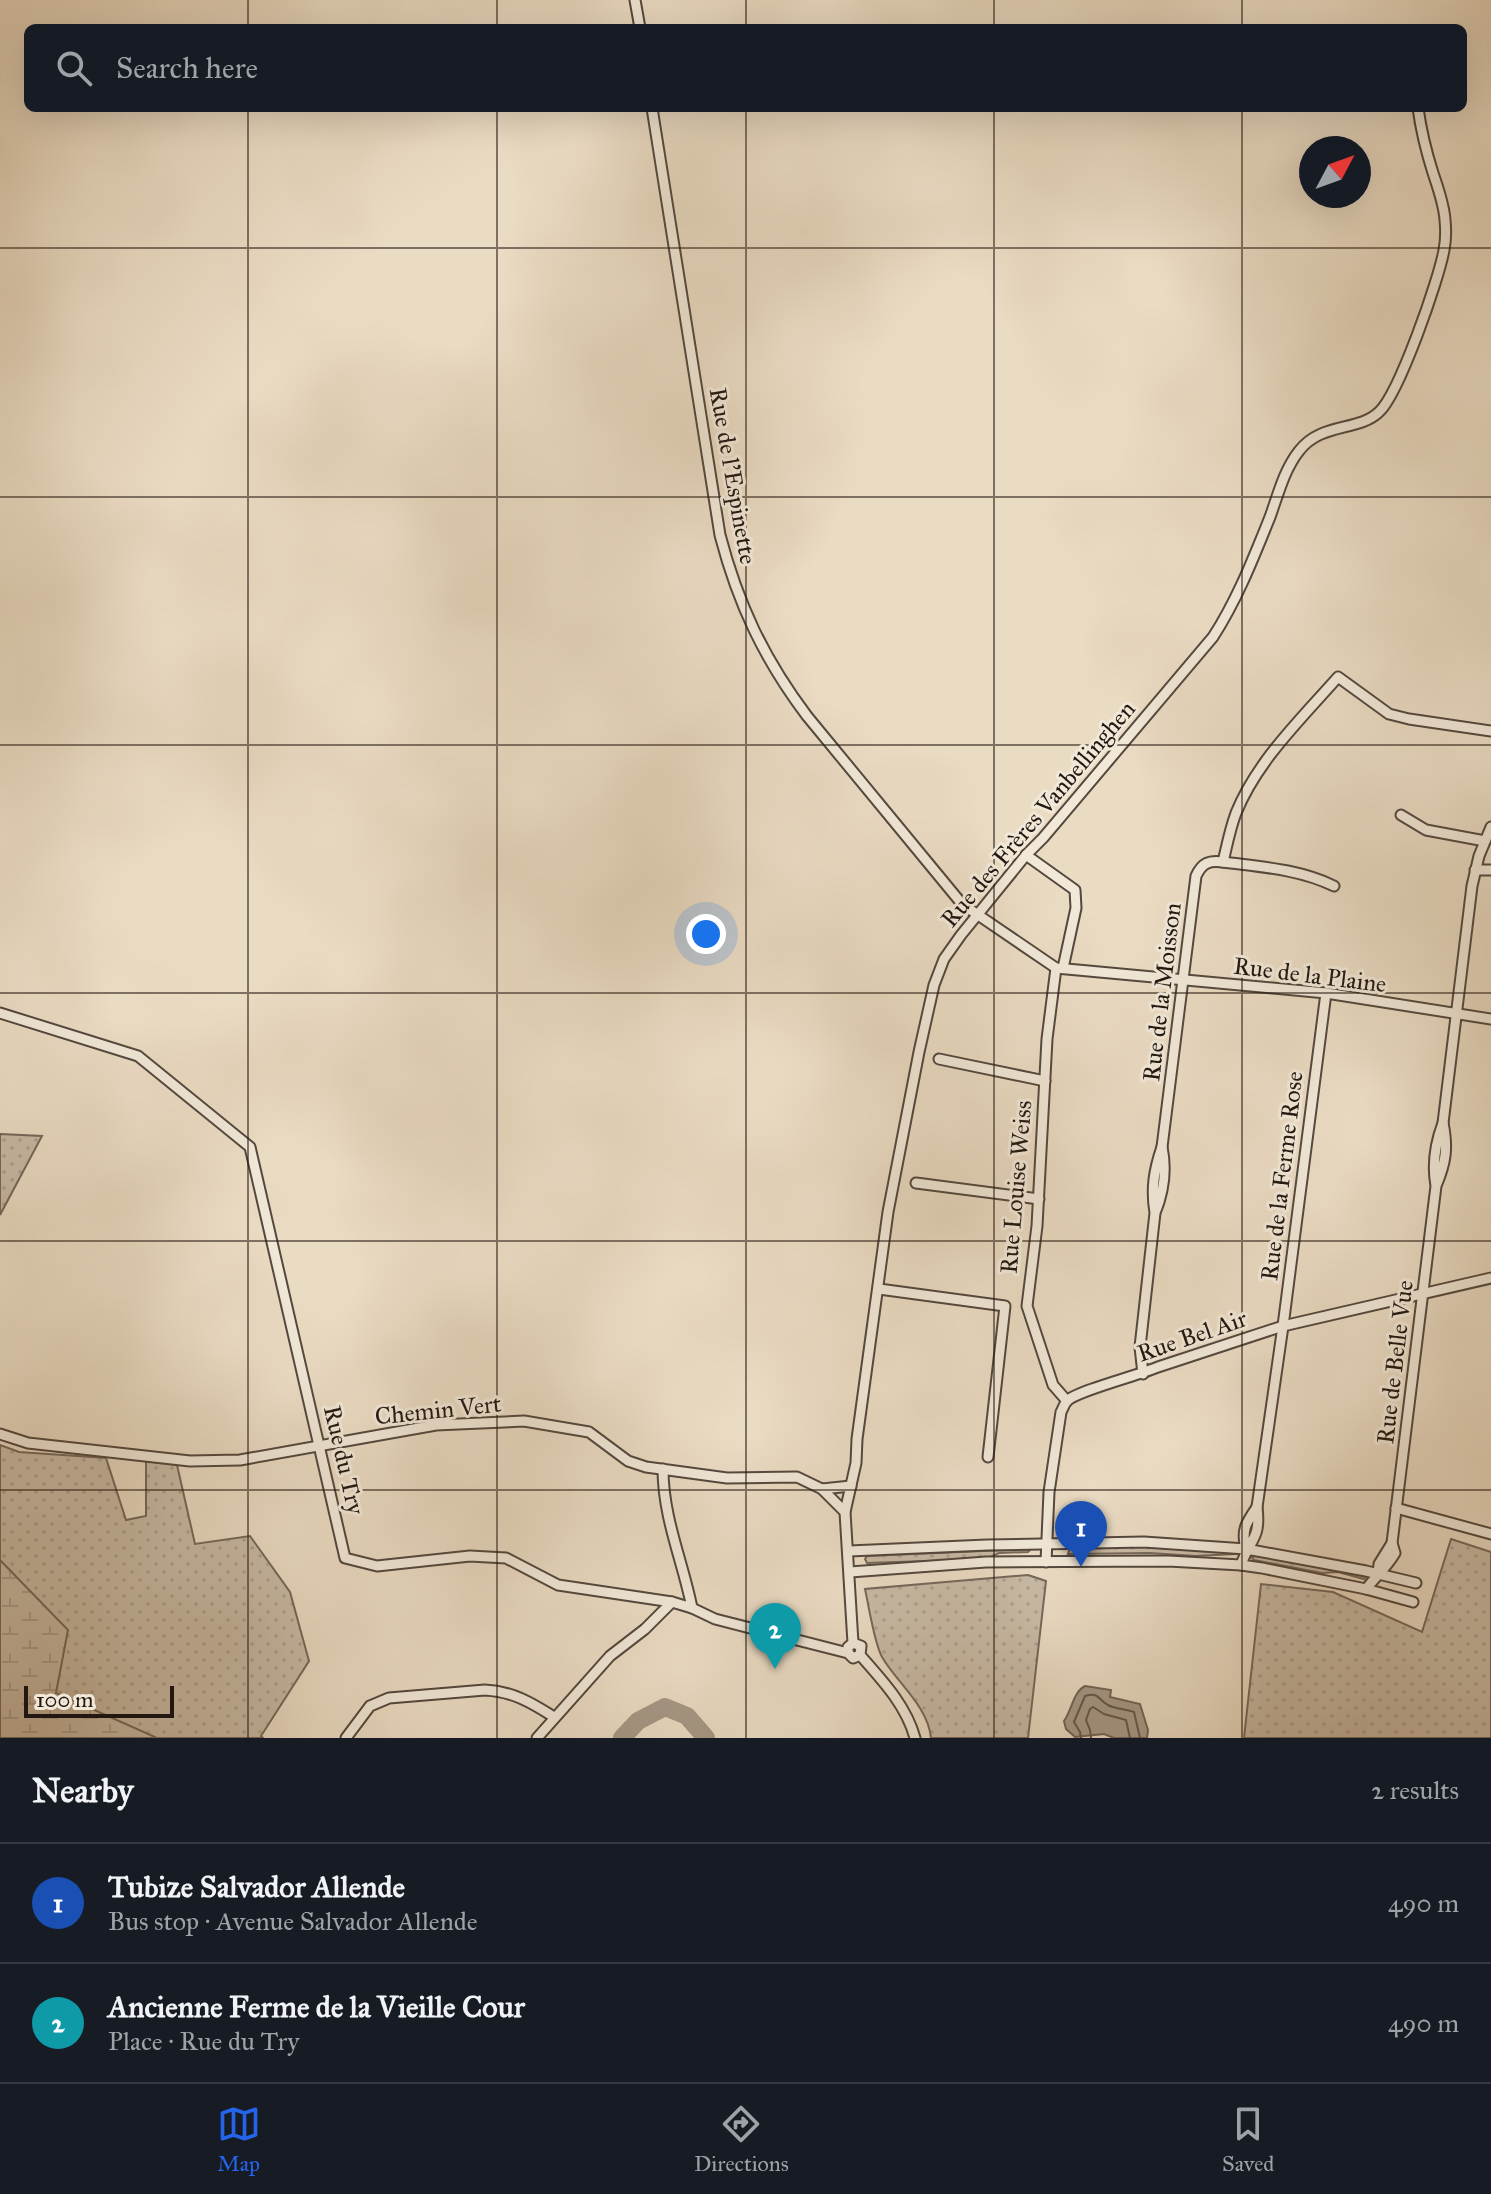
<!DOCTYPE html>
<html lang="en">
<head>
<meta charset="utf-8">
<style>
  :root { --surface:#171b24; --page:#20242c; --text:#f1f3f6; --muted:#9ea1a6; --line:#363941; --accent:#2563eb }
  body { margin:0; font-family:"IM FELL Great Primer",serif; background:var(--page); color:var(--text) }
  .compass { position:absolute; left:1299px; top:136px; width:72px; height:72px; border-radius:50%; background:var(--surface); box-shadow:0 8px 32px #0002; rotate:49deg }
  .scale { position:absolute; left:24px; bottom:20px; width:150px; box-sizing:border-box; padding-left:8px; border:4px solid #221711; border-top:0; font-size:22px; line-height:28px; white-space:nowrap; color:#221711; -webkit-text-stroke:6px #f1e8d8; paint-order:stroke }
  .you { position:absolute; left:706px; top:934px; width:28px; height:28px; margin:-20px; border:6px solid #fff; border-radius:50%; background:#1a73e8; box-shadow:0 0 0 12px #1a73e833 }
  .badge { display:grid; place-items:center; width:52px; height:52px; border-radius:50%; background:var(--accent); color:#fff; font-size:26px; font-weight:700 }
  .pin { position:absolute; translate:-50% -66px; filter:drop-shadow(0 2px 4px #0008) }
  .pin::after { content:''; position:absolute; top:42px; width:28px; height:24px; background:inherit; clip-path:polygon(0 0,100% 0,50% 100%) }
  .list { margin:0; padding:0; list-style:none }
  h2 { display:flex; justify-content:space-between; align-items:center; height:104px; margin:0; padding:0 32px; font-size:34px }
  h2 small { font-size:26px; font-weight:400; color:var(--muted) }
  .list li { display:grid; grid-template-columns:52px 1fr auto; gap:24px; align-items:center; box-sizing:border-box; height:120px; padding:0 32px; border-top:2px solid var(--line) }
  .list b { display:block; font-size:30px; white-space:nowrap }
  .list p { margin:0; font-size:26px; white-space:nowrap; color:var(--muted) }
  .list em { font-size:26px; font-style:normal; color:var(--muted) }
  .icon { flex:none; width:44px; height:44px; fill:none; stroke:currentColor; stroke-width:2; stroke-linecap:round; stroke-linejoin:round }
  .map { position:relative; flex:none; width:1491px; height:1738px; overflow:hidden }
  .search { position:absolute; background:var(--surface); box-shadow:0 8px 32px #0002; left:24px; right:24px; top:24px; height:88px; display:flex; align-items:center; gap:20px; box-sizing:border-box; padding:0 28px; border-radius:12px; color:var(--muted); font-size:30px }
  .sheet { height:344px; background:var(--surface) }
  nav { display:flex; justify-content:space-around; align-items:center; box-sizing:border-box; height:112px; border-top:2px solid var(--line); background:var(--surface); font-size:22px; color:var(--muted) }
  nav a { display:grid; justify-items:center; gap:4px }
  nav .on { color:var(--accent) }
  .map>svg:first-child { display:block }
  .grass { fill:url(#grass-dots); stroke:#75685b; stroke-width:2 }
  .wetland { fill:url(#wetland-marsh); stroke:#75685b; stroke-width:2 }
  .water { fill:#a69886; stroke:#716457; stroke-width:2 }
  .lines { fill:none; stroke-linecap:round; stroke-linejoin:round }
  .shore { stroke:#64584c; stroke-width:2 }
  .river { stroke:#a69886; stroke-width:18 }
  .street-casing { stroke:#54483e; stroke-width:13 }
  .street { stroke:#f1e8d8; stroke-width:9 }
  .grid { fill:none; stroke:#221711; stroke-width:2; stroke-opacity:0.55 }
  .labels { text-anchor:middle; dominant-baseline:central; stroke-width:6; stroke-linejoin:round; paint-order:stroke }
  .street-label { font-size:24px; fill:#221711; stroke:#f1e8d8 }
</style>
</head>
<body>
<div class="map">
<svg width="1491" height="1738" viewBox="0 0 1491 1738">
  <defs>
    <pattern id="grass-dots" width="8" height="8" patternUnits="userSpaceOnUse" patternTransform="scale(2)"><rect width="8" height="8" fill="#c8baa5"/><path d="M2 2h.1M6 6h.1" fill="none" stroke="#ac9f8d" stroke-width="1.8" stroke-linecap="round"/></pattern>
    <pattern id="wetland-marsh" width="20" height="14" patternUnits="userSpaceOnUse" patternTransform="scale(2)"><rect width="20" height="14" fill="#c8baa5"/><path d="M1 5h8M5 5V1M11 12h8M15 12V8" fill="none" stroke="#ac9f8d"/></pattern>
  </defs>
  <rect width="100%" height="100%" fill="#eadbc3"/>
  <filter id="stains"><feTurbulence type="fractalNoise" baseFrequency=".0025" numOctaves="4"/><feColorMatrix values="0 0 0 0 .2 0 0 0 0 .09 0 0 0 0 .02 0 0 0 .5 -.17"/></filter>
  <radialGradient id="worn" r=".72"><stop offset=".6" stop-color="#630" stop-opacity="0"/><stop offset="1" stop-color="#630" stop-opacity=".3"/></radialGradient>
  <g class="grass">
    <path d="M0,1134L42,1136L0,1215Z"/>
    <path d="M0,1445L19,1452L106,1458L126,1520L146,1516V1461L177,1465L195,1544L250,1536L290,1592L309,1661L261,1736L263,1738H0Z"/>
    <path d="M1451,1539L1491,1552V1738H1244L1261,1584L1333,1592L1422,1632Z"/>
    <path d="M1151,1546L1238,1551L1236,1554L1195,1556L1150,1553L1068,1554L1070,1548Z"/>
    <path d="M1031,1549L1028,1552L999,1553L986,1559L867,1563L865,1559L867,1556Z"/>
    <path d="M1256,1554L1367,1575L1364,1579L1338,1572L1322,1573L1254,1560L1252,1558Z"/>
    <path d="M1028,1575L1046,1581L1028,1738H931C928,1706 897,1683 882,1657C874,1642 869,1607 865,1589Z"/>
  </g>
  <path class="wetland" d="M0,1560L68,1630L56,1693L157,1738H0Z"/>
  <path class="water" d="M1085,1686L1111,1690L1110,1697L1140,1704L1148,1730L1147,1738H1114L1104,1734L1075,1737L1066,1729L1064,1721C1072,1710 1073,1692 1085,1686Z"/>
  <g class="lines">
    <g class="shore">
      <path d="M1081,1738L1080,1732L1074,1722L1085,1696C1100,1692 1097,1699 1108,1705C1115,1709 1126,1709 1134,1712L1140,1738"/>
      <path d="M1091,1738L1090,1730L1086,1720L1090,1709L1093,1707L1104,1714L1126,1720L1130,1738"/>
    </g>
    <path class="river" d="M622,1738L638,1721L665,1707L687,1716L706,1738"/>
    <defs>
      <g id="street">
        <path d="M635,0L640,28"/>
        <path d="M652,108L720,535C738,604 764,659 807,716L962,904L1056,968L1326,993L1491,1019"/>
        <path d="M1401,815L1426,830L1485,841"/>
        <path d="M1026,855L1075,890L1076,908L1063,968"/>
        <path d="M1223,862C1261,867 1299,869 1334,886"/>
        <path d="M1475,870H1491"/>
        <path d="M1056,968L1047,1039L1037,1226L1027,1306L1053,1385L1067,1401"/>
        <path d="M0,1013L138,1056L250,1147L345,1558L377,1566L470,1556L506,1558L558,1585L672,1602L692,1608L715,1619L848,1653L853,1658L860,1655"/>
        <path d="M939,1059L1045,1081"/>
        <path d="M1443,1123L1472,886L1479,856L1491,827"/>
        <path d="M1162,1147L1196,876C1202,863 1209,860 1223,862C1227,845 1230,829 1236,813C1257,761 1301,719 1338,677L1389,714L1409,719L1491,731"/>
        <path d="M916,1183L1039,1199"/>
        <path d="M879,1289L1005,1306L988,1457"/>
        <path d="M1143,1374L1140,1347L1155,1213C1151,1189 1154,1170 1162,1147C1167,1171 1164,1191 1155,1213"/>
        <path d="M0,1434L28,1443L190,1461L240,1460L436,1425L524,1421L589,1432L628,1461L646,1467L727,1478L797,1477L822,1489L845,1512"/>
        <path d="M663,1469C663,1518 683,1562 692,1608"/>
        <path d="M822,1489L851,1486"/>
        <path d="M1257,1507L1283,1326L1326,993"/>
        <path d="M1396,1508L1491,1534"/>
        <path d="M849,1551L987,1545L1144,1542L1246,1549L1366,1571L1416,1583"/>
        <path d="M1046,1562L1049,1492L1061,1412C1063,1409 1064,1404 1067,1401C1076,1391 1140,1375 1158,1367L1283,1326L1491,1278"/>
        <path d="M1241,1565C1250,1538 1261,1540 1257,1507C1246,1523 1241,1530 1246,1549"/>
        <path d="M850,1572L986,1562L1168,1561L1241,1565L1262,1568L1366,1589L1413,1602"/>
        <path d="M1378,1573L1379,1564L1392,1543"/>
        <path d="M1366,1589C1376,1576 1387,1567 1395,1553L1392,1543L1436,1186C1446,1162 1448,1148 1443,1123C1435,1144 1432,1164 1436,1186"/>
        <path d="M853,1643L861,1646L860,1655C882,1680 906,1705 915,1738"/>
        <path d="M848,1653V1647L853,1643L845,1512L856,1463L857,1439L888,1212L919,1052L934,985L944,959L961,935L1026,855L1043,838L1213,637C1237,600 1253,559 1270,517C1278,495 1284,470 1299,451C1321,422 1358,432 1379,412C1399,394 1439,279 1444,250C1446,240 1446,230 1445,220C1444,204 1438,188 1433,173C1426,151 1421,130 1418,108"/>
        <path d="M346,1738L370,1706L389,1698L485,1690C512,1691 532,1703 554,1717"/>
        <path d="M537,1738L610,1656L645,1629L672,1602"/>
      </g>
    </defs>
    <use href="#street" class="street-casing"/>
    <use href="#street" class="street"/>
  </g>
  <path class="grid" d="M248,0V28M497,0V28M746,0V28M994,0V28M1242,0V28M248,108V1738M497,108V1738M746,108V1738M994,108V1738M1242,108V1738M0,248H1491M0,497H1491M0,745H1491M0,993H1491M0,1241H1491M0,1490H1491"/>
  <g class="labels">
    <g class="street-label">
      <text transform="translate(733 476) rotate(80)">Rue de l'Espinette</text>
      <text transform="translate(1038 814) rotate(-50)">Rue des Frères Vanbellinghen</text>
      <text transform="translate(1310 975) rotate(7)">Rue de la Plaine</text>
      <text transform="translate(1162 992) rotate(-83)">Rue de la Moisson</text>
      <text transform="translate(1282 1176) rotate(-83)">Rue de la Ferme Rose</text>
      <text transform="translate(1016 1187) rotate(-85)">Rue Louise Weiss</text>
      <text transform="translate(1192 1336) rotate(-19)">Rue Bel Air</text>
      <text transform="translate(1395 1362) rotate(-83)">Rue de Belle Vue</text>
      <text transform="translate(438 1410) rotate(-6)">Chemin Vert</text>
      <text transform="translate(344 1460) rotate(77)">Rue du Try</text>
    </g>
  </g>
  <rect width="100%" height="100%" filter="url(#stains)"/>
  <rect width="100%" height="100%" fill="url(#worn)"/>
</svg>
<svg class="compass" viewBox="-18 -18 36 36"><path d="M0-13l5 13h-10z" fill="#e53935"/><path d="M0 13l5-13h-10z" fill="#9ea1a6"/></svg>
<div class="scale">100 m</div>
<div class="you"></div>
<div class="pin badge" style="left:1081px;top:1567px;background:#1a4fb4">1</div>
<div class="pin badge" style="left:775px;top:1669px;background:#0f9aa8">2</div>
<div class="search"><svg class="icon" aria-label="search" viewBox="0 0 24 24"><circle cx="10" cy="10" r="6"/><path d="M15 15l6 6"/></svg>Search here</div>
</div>
<section class="sheet">
<h2>Nearby<small>2 results</small></h2>
<ul class="list">
<li><span class="badge" style="background:#1a4fb4">1</span><div><b>Tubize Salvador Allende</b><p>Bus stop · Avenue Salvador Allende</p></div><em>490 m</em></li>
<li><span class="badge" style="background:#0f9aa8">2</span><div><b>Ancienne Ferme de la Vieille Cour</b><p>Place · Rue du Try</p></div><em>490 m</em></li>
</ul>
</section>
<nav>
<a class="on"><svg class="icon" aria-label="map" viewBox="0 0 24 24"><path d="M3 6l6-2 6 2 6-2v14l-6 2-6-2-6 2zM9 4v14M15 6v14"/></svg>Map</a>
<a><svg class="icon" aria-label="directions" viewBox="0 0 24 24"><path d="M12 3l9 9-9 9-9-9zM9 14v-3h6M13 9l2 2-2 2"/></svg>Directions</a>
<a><svg class="icon" aria-label="saved" viewBox="0 0 24 24"><path d="M7 4h10v16l-5-4-5 4z"/></svg>Saved</a>
</nav>
</body>
</html>
